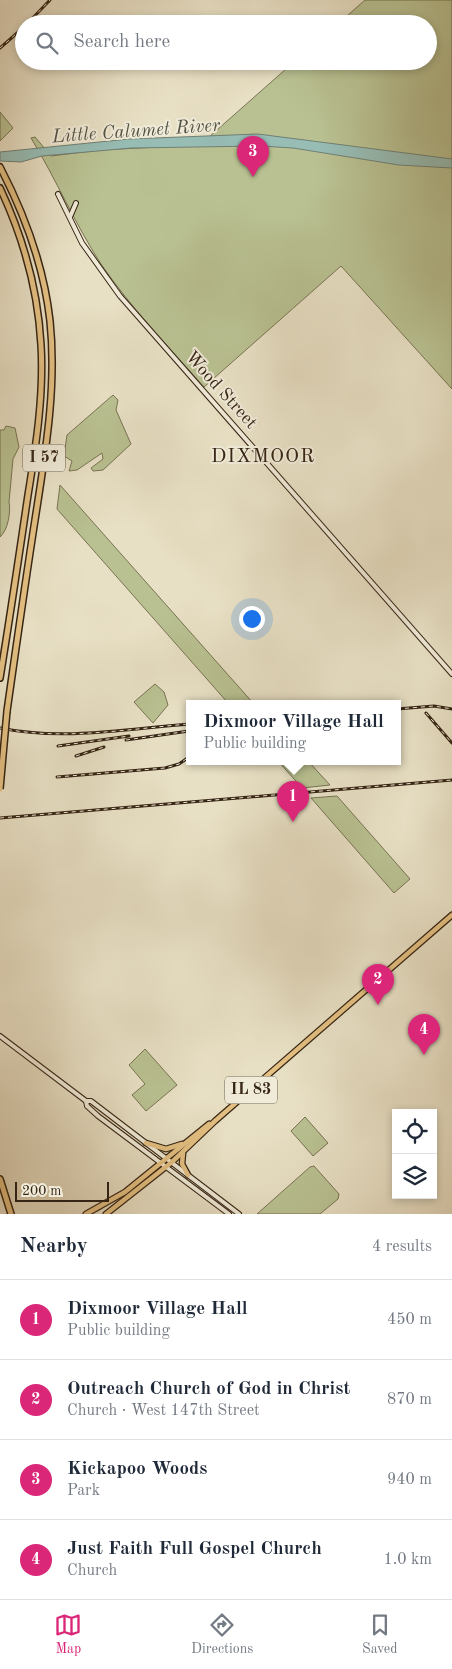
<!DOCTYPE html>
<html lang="en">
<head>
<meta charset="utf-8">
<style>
  :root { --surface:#fff; --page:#f2f2f3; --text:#1f2937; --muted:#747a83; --line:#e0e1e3; --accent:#db2777 }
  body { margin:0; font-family:"Old Standard TT",serif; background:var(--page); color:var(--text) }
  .controls { position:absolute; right:15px; bottom:15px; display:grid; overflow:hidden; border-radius:0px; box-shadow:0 2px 8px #0003 }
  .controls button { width:45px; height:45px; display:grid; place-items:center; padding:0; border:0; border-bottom:1px solid var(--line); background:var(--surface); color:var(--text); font:25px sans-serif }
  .scale { position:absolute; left:15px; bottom:12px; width:94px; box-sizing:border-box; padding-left:5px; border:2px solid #362514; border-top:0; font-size:14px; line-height:18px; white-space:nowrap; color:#362514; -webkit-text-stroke:4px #f0ebd9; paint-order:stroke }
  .you { position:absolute; left:251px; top:618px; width:18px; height:18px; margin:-12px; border:4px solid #fff; border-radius:50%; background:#1a73e8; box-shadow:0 0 0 8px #1a73e833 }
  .badge { display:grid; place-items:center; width:32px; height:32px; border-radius:50%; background:var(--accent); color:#fff; font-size:16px; font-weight:700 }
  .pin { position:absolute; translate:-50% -41px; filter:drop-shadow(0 1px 2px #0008) }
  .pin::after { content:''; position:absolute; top:26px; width:18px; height:15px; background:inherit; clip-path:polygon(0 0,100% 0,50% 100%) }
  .popup { position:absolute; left:186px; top:700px; width:215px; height:65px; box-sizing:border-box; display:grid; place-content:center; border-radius:0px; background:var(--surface); filter:drop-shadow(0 1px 4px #0005); font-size:16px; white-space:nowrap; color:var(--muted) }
  .popup b { font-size:19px; color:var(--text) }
  .popup::after { content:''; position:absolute; left:50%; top:100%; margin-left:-10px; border:10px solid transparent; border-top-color:var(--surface) }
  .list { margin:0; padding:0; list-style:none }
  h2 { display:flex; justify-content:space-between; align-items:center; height:65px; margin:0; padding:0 20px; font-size:21px }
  h2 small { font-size:16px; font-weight:400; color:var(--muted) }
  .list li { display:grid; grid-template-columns:32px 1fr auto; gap:15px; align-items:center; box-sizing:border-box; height:80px; padding:0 20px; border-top:1px solid var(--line) }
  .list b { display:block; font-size:19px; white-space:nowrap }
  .list p { margin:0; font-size:16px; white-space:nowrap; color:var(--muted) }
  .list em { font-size:16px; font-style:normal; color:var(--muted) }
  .icon { flex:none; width:28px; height:28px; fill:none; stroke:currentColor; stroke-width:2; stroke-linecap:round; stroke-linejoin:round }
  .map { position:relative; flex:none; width:452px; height:1214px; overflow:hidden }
  .search { position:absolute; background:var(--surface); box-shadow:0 2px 8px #0003; left:15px; right:15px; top:15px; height:55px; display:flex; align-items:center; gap:12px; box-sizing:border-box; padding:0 18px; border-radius:28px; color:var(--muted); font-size:19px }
  .sheet { height:385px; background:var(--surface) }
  nav { display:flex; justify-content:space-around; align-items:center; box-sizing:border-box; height:70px; border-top:1px solid var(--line); background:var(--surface); font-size:14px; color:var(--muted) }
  nav a { display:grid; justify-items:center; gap:2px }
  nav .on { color:var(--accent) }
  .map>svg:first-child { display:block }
  .green { fill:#b9c192; stroke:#787353 }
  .water { fill:#97bdb5; stroke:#708075 }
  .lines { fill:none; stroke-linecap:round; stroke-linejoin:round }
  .secondary-casing { stroke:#362514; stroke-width:6 }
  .primary-casing { stroke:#362514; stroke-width:7 }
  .highway-casing { stroke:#362514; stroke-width:8 }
  .secondary { stroke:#f0ebd9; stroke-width:4 }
  .primary { stroke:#e4c082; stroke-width:4.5 }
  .highway { stroke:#e4c082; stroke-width:5 }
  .rail-casing { stroke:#362514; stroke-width:3 }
  .rail { stroke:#f0ebd9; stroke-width:1; stroke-dasharray:4; stroke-linecap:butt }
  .highway-bridge-casing { stroke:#362514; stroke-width:8; stroke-linecap:butt }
  .highway-bridge { stroke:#e4c082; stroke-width:5 }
  .labels { text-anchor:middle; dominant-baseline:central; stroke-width:4; stroke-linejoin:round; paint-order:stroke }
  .shield { fill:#f0ebd9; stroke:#6e604f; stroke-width:1 }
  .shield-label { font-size:16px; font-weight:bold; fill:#362514 }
  .street-label { font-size:18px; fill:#362514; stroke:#f0ebd9 }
  .water-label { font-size:19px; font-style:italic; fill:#535344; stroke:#f0ebd9 }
  .quarter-label { font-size:20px; letter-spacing:1px; fill:#362514; stroke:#f0ebd9 }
</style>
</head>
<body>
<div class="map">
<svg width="452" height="1214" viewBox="0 0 452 1214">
  <rect width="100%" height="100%" fill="#e8e0c5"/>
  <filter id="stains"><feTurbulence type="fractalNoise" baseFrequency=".004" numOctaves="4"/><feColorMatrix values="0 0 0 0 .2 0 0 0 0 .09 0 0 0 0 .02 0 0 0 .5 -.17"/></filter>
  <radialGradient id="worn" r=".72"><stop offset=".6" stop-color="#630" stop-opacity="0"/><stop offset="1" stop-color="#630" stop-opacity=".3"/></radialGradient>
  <g class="green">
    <path d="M365,0H452V389L341,266L204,387C169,347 131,308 101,264C75,224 56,179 31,138L35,137L51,156L100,150L200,145L295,61H428V24H338Z"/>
    <path d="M0,112L13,128L0,141Z"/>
    <path d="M113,395L118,400L116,410L131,444L103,470L93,471L91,468L103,459L102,453L77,470L69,471L72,461L64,456L67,435Z"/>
    <path d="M6,426L15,428L19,447L13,459L9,502C11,512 8,530 0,537V430H4Z"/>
    <path d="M60,485L253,703H228L57,509Z"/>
    <path d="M155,684L164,692L168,705L153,723L134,702Z"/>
    <path d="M278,761H308L330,785L302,788Z"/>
    <path d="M337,796L410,879L394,893L311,798Z"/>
    <path d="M145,1049L177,1085L146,1111L132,1095L145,1084L129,1065Z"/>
    <path d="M305,1117L328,1143L313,1156L291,1131Z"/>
    <path d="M314,1166L339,1194L338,1199L320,1214H257L310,1167Z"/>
  </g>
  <path class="water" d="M258,134L452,159V168L399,165L293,148L261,146L131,148L42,156L21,162L0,161V152L129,139Z"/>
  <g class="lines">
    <defs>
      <g id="secondary">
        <path d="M58,194L82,243L120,296L452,674"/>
        <path d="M70,217L76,203"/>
        <path d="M0,1036L86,1101H91L239,1214"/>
        <path d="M86,1101L87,1106L98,1116L229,1214"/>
      </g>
      <g id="primary">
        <path d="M146,1143L166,1149L182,1144"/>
        <path d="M183,1153L182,1164L188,1175"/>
        <path d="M86,1214L125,1192L209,1124"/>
        <path d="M106,1214L172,1162L215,1121L452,915"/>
      </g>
      <g id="highway">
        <path d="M0,167C25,215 44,267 50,321C57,388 45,455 35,520C25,584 16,648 7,711"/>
        <path d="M0,188C23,237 38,290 41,345C44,395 36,446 28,495C19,556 10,617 0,678"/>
        <path d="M0,1179L11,1214"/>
      </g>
    </defs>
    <use href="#secondary" class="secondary-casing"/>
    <use href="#primary" class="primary-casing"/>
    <use href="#highway" class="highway-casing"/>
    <use href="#secondary" class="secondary"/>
    <use href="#primary" class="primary"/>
    <use href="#highway" class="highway"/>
    <defs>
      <g id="rail">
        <path d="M27,24L50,0"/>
        <path d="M0,48L24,27"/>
        <path d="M397,709L434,706L452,709"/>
        <path d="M426,713L452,743"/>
        <path d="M0,728C62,741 127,729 189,724"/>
        <path d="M126,740L189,731"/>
        <path d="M58,746L129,736"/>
        <path d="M76,756L104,747"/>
        <path d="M57,777L165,768L179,764L189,757"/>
        <path d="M0,818L452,780"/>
      </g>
    </defs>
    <use href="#rail" class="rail-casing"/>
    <use href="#rail" class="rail"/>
    <defs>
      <path id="highway-bridge" d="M0,789L7,711"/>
    </defs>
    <use href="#highway-bridge" class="highway-bridge-casing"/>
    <use href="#highway-bridge" class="highway-bridge"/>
  </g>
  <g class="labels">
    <g class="shield">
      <rect x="23" y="444.5" width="42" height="27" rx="4"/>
      <rect x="225" y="1076.5" width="52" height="27" rx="4"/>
    </g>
    <g class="shield-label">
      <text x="44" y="458">I 57</text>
      <text x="251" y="1090">IL 83</text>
    </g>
    <g class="street-label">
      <text transform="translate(221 390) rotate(48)">Wood Street</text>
    </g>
    <g class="water-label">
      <text transform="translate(136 132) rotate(-4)">Little Calumet River</text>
    </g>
    <g class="quarter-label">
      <text x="263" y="457">DIXMOOR</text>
    </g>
  </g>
  <rect width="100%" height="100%" filter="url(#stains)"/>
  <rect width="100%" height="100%" fill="url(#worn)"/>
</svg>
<div class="controls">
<button><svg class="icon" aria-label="locate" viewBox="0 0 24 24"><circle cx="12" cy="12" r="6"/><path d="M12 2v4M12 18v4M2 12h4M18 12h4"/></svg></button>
<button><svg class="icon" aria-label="layers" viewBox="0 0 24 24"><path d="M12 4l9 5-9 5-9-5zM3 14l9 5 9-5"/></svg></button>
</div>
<div class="scale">200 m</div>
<div class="you"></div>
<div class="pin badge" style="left:293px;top:822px">1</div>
<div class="popup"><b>Dixmoor Village Hall</b>Public building</div>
<div class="pin badge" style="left:378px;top:1005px">2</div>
<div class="pin badge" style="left:253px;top:177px">3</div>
<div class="pin badge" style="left:424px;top:1055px">4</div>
<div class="search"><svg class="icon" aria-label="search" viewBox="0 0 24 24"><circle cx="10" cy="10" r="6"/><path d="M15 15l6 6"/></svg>Search here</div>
</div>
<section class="sheet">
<h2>Nearby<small>4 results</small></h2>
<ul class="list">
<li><span class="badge">1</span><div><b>Dixmoor Village Hall</b><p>Public building</p></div><em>450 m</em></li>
<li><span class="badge">2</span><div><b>Outreach Church of God in Christ</b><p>Church · West 147th Street</p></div><em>870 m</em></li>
<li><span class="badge">3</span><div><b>Kickapoo Woods</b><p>Park</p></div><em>940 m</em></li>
<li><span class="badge">4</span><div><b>Just Faith Full Gospel Church</b><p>Church</p></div><em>1.0 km</em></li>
</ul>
</section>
<nav>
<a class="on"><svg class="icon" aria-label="map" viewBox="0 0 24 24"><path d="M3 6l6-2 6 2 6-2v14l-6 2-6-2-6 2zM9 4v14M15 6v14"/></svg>Map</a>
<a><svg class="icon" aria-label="directions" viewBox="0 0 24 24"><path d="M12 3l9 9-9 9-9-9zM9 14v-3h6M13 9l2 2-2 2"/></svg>Directions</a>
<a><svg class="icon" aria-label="saved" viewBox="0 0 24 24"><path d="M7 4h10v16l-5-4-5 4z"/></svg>Saved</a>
</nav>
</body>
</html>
